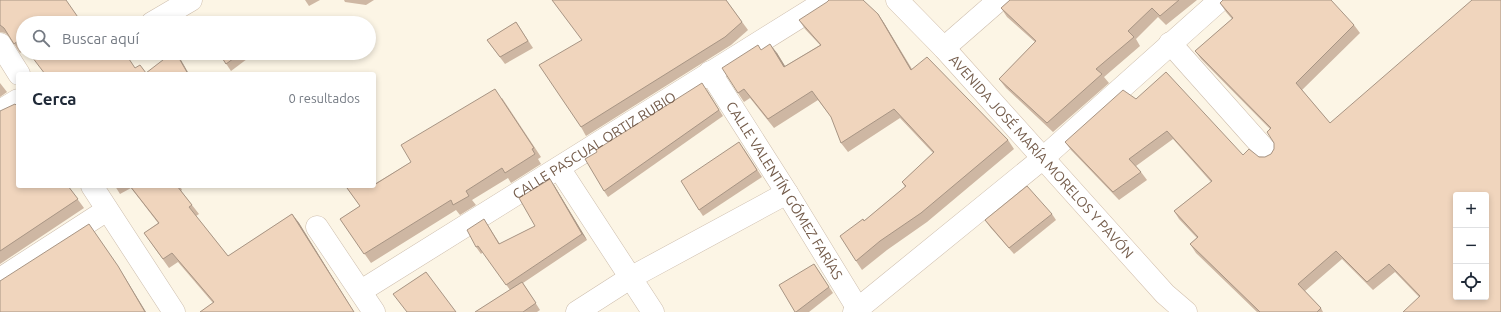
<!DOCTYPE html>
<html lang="es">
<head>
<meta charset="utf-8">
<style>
  :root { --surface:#fff; --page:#f2f2f3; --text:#1f2937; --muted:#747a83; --line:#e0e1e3 }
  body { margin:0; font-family:Ubuntu,sans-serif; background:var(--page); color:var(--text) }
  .controls { position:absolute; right:12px; bottom:12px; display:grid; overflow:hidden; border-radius:4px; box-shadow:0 2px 6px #0003 }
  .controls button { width:36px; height:36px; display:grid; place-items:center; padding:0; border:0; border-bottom:1px solid var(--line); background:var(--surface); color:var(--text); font:20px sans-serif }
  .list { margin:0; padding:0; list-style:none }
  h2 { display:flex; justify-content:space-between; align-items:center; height:52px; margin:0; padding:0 16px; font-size:17px }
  h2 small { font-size:13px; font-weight:400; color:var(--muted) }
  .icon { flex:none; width:22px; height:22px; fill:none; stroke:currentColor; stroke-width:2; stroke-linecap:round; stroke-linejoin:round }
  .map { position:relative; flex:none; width:1501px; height:312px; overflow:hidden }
  .search { position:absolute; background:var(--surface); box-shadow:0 2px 6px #0003; left:16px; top:16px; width:360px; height:44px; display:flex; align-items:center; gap:10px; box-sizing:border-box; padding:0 14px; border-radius:22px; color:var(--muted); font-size:15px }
  .panel { position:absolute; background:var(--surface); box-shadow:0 2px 6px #0003; left:16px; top:72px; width:360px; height:116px; border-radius:4px }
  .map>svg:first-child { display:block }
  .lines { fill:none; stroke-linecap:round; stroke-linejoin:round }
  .minor-casing { stroke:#cdbdac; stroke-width:23 }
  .secondary-casing { stroke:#d2bfac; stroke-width:23 }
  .minor { stroke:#fff; stroke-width:22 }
  .secondary { stroke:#fff; stroke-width:22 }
  .wall { fill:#ceb7a3 }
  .shaded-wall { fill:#a89584 }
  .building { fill:#f0d5bd; stroke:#a89584; fill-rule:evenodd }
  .labels { text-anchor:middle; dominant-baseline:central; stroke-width:3; stroke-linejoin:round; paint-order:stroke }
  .street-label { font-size:14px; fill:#745c4b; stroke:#fef8eb }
</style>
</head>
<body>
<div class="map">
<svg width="1501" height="312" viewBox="0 0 1501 312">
  <rect width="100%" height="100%" fill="#fcf5e5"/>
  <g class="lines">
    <defs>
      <g id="minor">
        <path d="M152,23L191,0"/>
        <path d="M1170,43L1268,153"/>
        <path d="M0,44L19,74"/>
        <path d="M944,48L999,0"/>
        <path id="s1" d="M710,72L787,193L858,309"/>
        <path d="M0,111L18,100"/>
        <path d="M559,168L653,312"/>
        <path d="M92,186L174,312"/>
        <path d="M317,227L374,312"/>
        <path d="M0,279L107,210"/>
        <path id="s2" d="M361,291L827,0"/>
        <path d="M577,312L630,278L787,193"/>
        <path d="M854,312L1042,159L1220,0"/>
      </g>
      <g id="secondary">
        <path id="s3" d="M897,0L944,48L1165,294L1186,312"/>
      </g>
    </defs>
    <use href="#minor" class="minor-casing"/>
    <use href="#secondary" class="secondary-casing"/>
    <use href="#minor" class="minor"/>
    <use href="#secondary" class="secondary"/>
  </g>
  <g class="wall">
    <path d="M0,0L23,23V51L20,53L9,36L5,33L0,32Z"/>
    <path d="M305,0H320L309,6Z"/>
    <path d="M344,0H374L366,5L345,2Z"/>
    <path d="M726,0L748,30L731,45L586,136L581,127V40Z"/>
    <path d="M1010,0H1197L1166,25L1158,17L1136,39L1140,46L1104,77L1109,83L1053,132L1006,88L999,79L1035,42L1007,17L1001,8Z"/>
    <path d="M1220,3L1354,25L1360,33L1302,90L1330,123L1501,312L1419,297L1395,272L1373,290L1342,259L1305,291L1321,308L1323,312H1257L1196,253L1190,244L1197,238L1179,219L1174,211L1211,182L1173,139L1136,166L1141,172L1147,180L1119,200L1071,150L1065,142L1136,99L1243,155L1265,157L1271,154L1274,149V143L1270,129L1201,59L1195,51L1232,19L1226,12Z"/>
    <path d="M878,14L884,23L912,69L1008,140L1014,149L927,222L887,250L862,270L856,261L864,221L905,187L902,182L933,153L900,118L848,152L841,143L832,118L818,100L774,128L750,98L744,102L738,93L761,50L777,53L785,66L820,45L805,29L799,20Z"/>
    <path d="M516,22L533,48L505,64L487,40Z"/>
    <path d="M219,53H255L231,71Z"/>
    <path d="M0,83L7,92L0,97Z"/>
    <path d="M707,90L723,116L608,197L604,191Z"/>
    <path d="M502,98L541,157L538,159L541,164L511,183L508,178L472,200L476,205L460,215L456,210L371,263L340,219L360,206L347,188L371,186L411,162Z"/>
    <path d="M0,111L18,186H68L84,208L0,264Z"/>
    <path d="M744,149L762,177L703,216L699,210Z"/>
    <path d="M554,185L587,240L523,283L540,310L537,312H475L510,290L483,252L481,254L476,247L484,219L500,244L535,226Z"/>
    <path d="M115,186H180L182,190L181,191L199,214L196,216L228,256L292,214L299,223L354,312H200L213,303L178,262L169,268L144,233L158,223L131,188L120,194Z"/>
    <path d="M1052,214L1056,220L1014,254L990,227L985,220Z"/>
    <path d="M814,264L833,293L809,312H795Z"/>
  </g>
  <g class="shaded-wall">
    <path d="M878,14L884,23L917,79L911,70Z"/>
    <path d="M770,44L777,53L791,76L784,67Z"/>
    <path d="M176,53L181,60L189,74H188Z"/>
    <path d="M550,179L554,185L587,240L582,234Z"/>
    <path d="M292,214L299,223L354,312Z"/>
    <path d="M89,224L124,276L146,312H145Z"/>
  </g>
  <g class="building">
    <path d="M0,0H66L82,23H23V45L19,40L14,44L4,28L0,25Z"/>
    <path d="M552,0H726L742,22L725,37L581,127L539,65L582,40Z"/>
    <path d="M829,0H863L878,14L911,70L927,57L1008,140L921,213L880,241L856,261L840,236L863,219L864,221L906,186L902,182L934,152L894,109L841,143L831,117L812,91L768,119L744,89L738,93L722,68L758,45L761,50L770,44L784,67L821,45L799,20L827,2Z"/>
    <path d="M1010,0H1179L1160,16L1152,8L1128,31L1134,37L1096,69L1102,74L1047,123L999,79L1036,41L1001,8Z"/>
    <path d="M1223,0H1331L1354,25L1296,83L1330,123L1472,0H1501V312H1403L1420,296L1389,264L1367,282L1336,251L1298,284L1321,308L1317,312H1260L1190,244L1198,237L1174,211L1212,181L1167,131L1129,159L1141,172L1113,192L1065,142L1123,90L1136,99L1166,72L1243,155L1249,149L1259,157H1265L1271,154L1274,149V143L1267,132L1271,128L1195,51L1233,18L1220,3ZM1456,195H1486V297H1456Z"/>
    <path d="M264,18L268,23H256Z"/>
    <path d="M516,22L528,41L500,57L487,40Z"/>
    <path d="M29,53H125L135,68L140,65L146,73L172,53H176L188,74H45Z"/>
    <path d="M219,53H241L226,64Z"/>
    <path d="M702,83L719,110L604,191L585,159L597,152L596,150Z"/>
    <path d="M495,89L534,148L532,149L535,154L505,173L502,168L466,191L469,196L453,205L451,200L364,254L340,219L360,206L347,188L350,186H374V185L411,162L401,145Z"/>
    <path d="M15,104L18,107V186H68L78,199L0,251V111Z"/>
    <path d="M739,142L757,170L699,210L681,181Z"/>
    <path d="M550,179L582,234L506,285L478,246L476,247L467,230L484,219L499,244L535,226L519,198Z"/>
    <path d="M130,186H177L192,205L189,207L228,256L292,214L354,312H200L214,302L172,253L163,259L144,233L159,223Z"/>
    <path d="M1027,186L1052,214L1009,248L985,220Z"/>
    <path d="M89,224L118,266L145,312H0V281Z"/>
    <path d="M814,264L829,287L796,312H795L779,285Z"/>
    <path d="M426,272L456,312H407L393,294Z"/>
    <path d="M522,282L536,303L523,312H475Z"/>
  </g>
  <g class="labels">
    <g class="street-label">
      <text stroke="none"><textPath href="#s2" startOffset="275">CALLE PASCUAL ORTIZ RUBIO</textPath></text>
      <text stroke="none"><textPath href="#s3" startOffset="213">AVENIDA JOSÉ MARÍA MORELOS Y PAVÓN</textPath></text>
      <text stroke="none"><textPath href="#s1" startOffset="140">CALLE VALENTÍN GÓMEZ FARÍAS</textPath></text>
    </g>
  </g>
</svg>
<div class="controls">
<button>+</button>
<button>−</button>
<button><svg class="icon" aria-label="locate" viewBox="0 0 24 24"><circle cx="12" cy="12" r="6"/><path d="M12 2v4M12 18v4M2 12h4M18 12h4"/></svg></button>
</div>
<div class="search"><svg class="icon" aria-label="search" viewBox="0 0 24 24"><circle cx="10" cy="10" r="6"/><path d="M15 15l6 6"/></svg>Buscar aquí</div>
<section class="panel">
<h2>Cerca<small>0 resultados</small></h2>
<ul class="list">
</ul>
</section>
</div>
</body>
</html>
